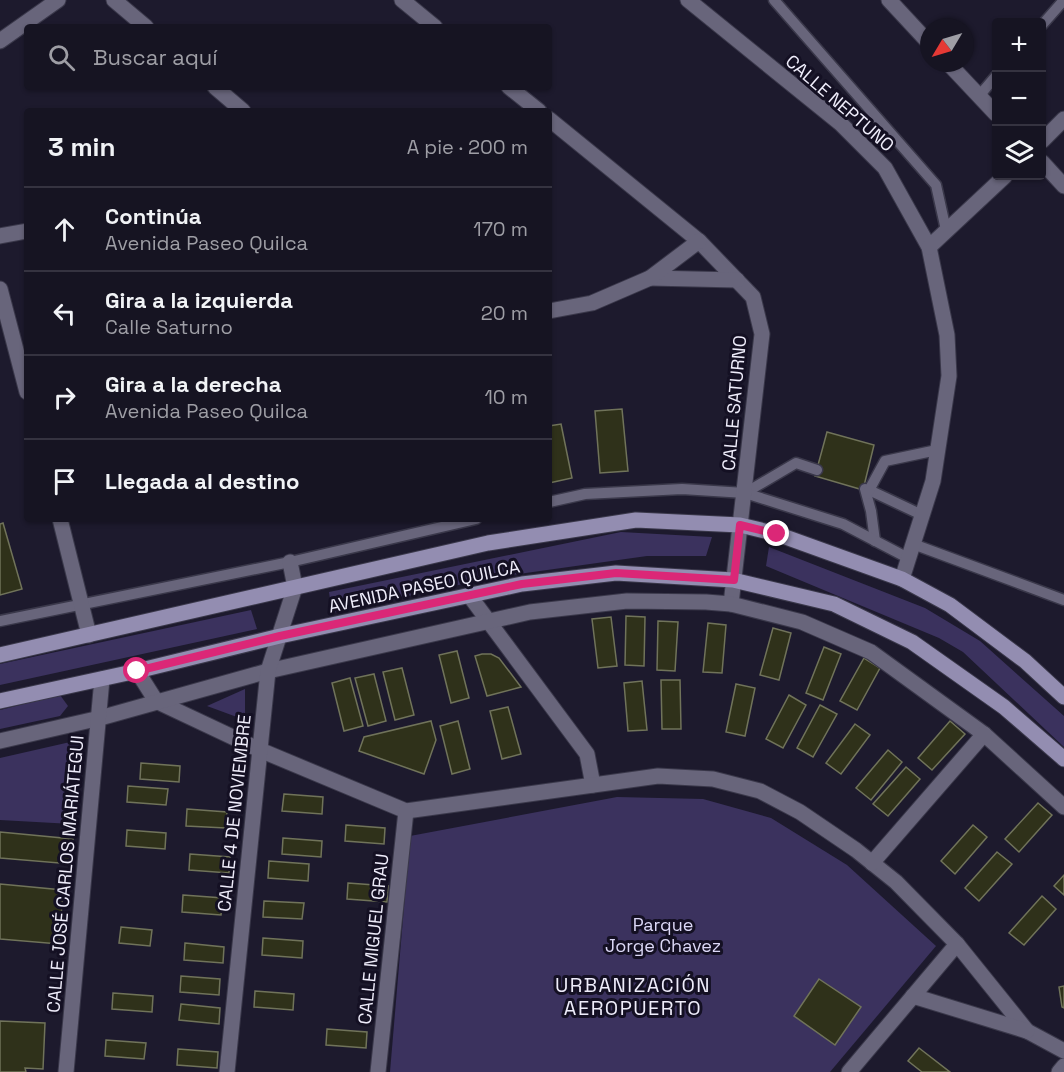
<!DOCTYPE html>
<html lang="es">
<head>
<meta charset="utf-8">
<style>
  :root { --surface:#161422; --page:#1f1d2a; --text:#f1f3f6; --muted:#9e9ea5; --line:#353340 }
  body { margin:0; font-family:"Space Grotesk",sans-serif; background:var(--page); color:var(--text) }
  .controls { position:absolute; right:18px; top:18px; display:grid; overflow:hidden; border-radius:6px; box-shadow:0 2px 4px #0004 }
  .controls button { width:54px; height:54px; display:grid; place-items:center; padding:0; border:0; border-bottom:2px solid var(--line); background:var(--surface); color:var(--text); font:30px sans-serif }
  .compass { position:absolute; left:920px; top:18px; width:54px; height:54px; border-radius:50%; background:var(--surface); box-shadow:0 2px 4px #0004; rotate:232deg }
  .stop { position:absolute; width:18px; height:18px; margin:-14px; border:4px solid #db2777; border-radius:50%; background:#fff }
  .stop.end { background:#db2777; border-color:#fff; box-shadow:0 2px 6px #0008 }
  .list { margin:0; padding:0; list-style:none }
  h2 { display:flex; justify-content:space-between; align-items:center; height:78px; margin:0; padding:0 24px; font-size:26px }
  h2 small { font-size:20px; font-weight:400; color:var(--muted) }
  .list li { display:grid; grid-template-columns:39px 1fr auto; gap:18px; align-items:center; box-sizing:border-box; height:84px; padding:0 24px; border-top:2px solid var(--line) }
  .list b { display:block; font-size:22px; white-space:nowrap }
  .list p { margin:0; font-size:20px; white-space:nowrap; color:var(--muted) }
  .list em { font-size:20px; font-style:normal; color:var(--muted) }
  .icon { flex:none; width:33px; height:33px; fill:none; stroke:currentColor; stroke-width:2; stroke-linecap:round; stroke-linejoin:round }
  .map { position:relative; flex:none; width:1064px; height:1072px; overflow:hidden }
  .search { position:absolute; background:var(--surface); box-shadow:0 2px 4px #0004; left:24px; top:24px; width:528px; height:66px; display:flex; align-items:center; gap:15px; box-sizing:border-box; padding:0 21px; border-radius:6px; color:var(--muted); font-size:22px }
  .panel { position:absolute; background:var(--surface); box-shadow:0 2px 4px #0004; left:24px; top:108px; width:528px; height:414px; border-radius:6px }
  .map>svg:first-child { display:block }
  .green { fill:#3b325e }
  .building { fill:#2f311a; stroke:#70735a; stroke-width:1.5 }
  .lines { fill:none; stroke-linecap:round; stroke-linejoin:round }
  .service-casing { stroke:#3a384a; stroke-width:13 }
  .minor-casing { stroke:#3a384a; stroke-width:17 }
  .secondary-casing { stroke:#3a384a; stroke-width:17 }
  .service { stroke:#68657b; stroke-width:10 }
  .minor { stroke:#68657b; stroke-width:15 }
  .secondary { stroke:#938db1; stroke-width:15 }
  .route { stroke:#db2777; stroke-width:8 }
  .labels { text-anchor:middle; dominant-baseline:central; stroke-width:6; stroke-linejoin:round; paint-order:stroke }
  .street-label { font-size:18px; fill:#efedfb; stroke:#141023 }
  .park-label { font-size:18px; fill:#dcd8f7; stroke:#141023 }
  .neighbourhood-label { font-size:20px; letter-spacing:1.5px; fill:#efedfb; stroke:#141023 }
</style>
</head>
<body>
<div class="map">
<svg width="1064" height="1072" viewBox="0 0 1064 1072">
  <rect width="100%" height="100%" fill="#1d1a2d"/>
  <g class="green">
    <path d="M621,532L712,537L706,556H647L490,578L332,613L329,592Z"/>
    <path d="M769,547L925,608L980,641L1064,716V747L963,652L939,638L766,566Z"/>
    <path d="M251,610L257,629L0,685V664Z"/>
    <path d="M245,689V720L207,706Z"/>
    <path d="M60,695L68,706L60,716L0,729V710Z"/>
    <path d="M79,740L72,824L0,820V758Z"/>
    <path d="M617,797L703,799L771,818L847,865L936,946L830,1072H390L410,836Z"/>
  </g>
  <g class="building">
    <path d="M622,409L628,471L600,473L595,411Z"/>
    <path d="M561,424L572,478L549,483V426Z"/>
    <path d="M827,432L874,445L863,490L815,476Z"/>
    <path d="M3,523L22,589L0,595V524Z"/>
    <path d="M626,616L645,617L644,666L625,665Z"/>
    <path d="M611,617L617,666L598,668L592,619Z"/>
    <path d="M658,621L678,622L675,671L657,670Z"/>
    <path d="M708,623L726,625L722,673L703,672Z"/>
    <path d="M773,628L791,633L779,680L760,675Z"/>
    <path d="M824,647L841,654L823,700L806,693Z"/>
    <path d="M457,651L469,698L451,703L439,655Z"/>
    <path d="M482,654H491L499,658L521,687L487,696L475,656Z"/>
    <path d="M864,658L880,668L857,710L840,701Z"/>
    <path d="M402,668L414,715L395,720L383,672Z"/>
    <path d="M374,674L386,721L368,726L355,678Z"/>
    <path d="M350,678L363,726L344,731L332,683Z"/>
    <path d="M661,680H680L681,729H662Z"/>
    <path d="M642,681L647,730L628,731L624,683Z"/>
    <path d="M736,684L755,688L745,736L726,732Z"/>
    <path d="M789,695L806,705L783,748L766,739Z"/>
    <path d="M820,705L837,714L813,757L797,748Z"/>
    <path d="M508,707L521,754L502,759L490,711Z"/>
    <path d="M431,721L436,740L424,774L359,751L364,737Z"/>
    <path d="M458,721L470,769L452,774L440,726Z"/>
    <path d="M950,721L965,734L932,770L918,758Z"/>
    <path d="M855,724L870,735L841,774L826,763Z"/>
    <path d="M888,750L902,762L871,800L856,788Z"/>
    <path d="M141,763L180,766L179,782L140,779Z"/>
    <path d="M906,767L920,779L888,816L873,804Z"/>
    <path d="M128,786L168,789L166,805L127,802Z"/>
    <path d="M284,794L323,797L322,814L282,811Z"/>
    <path d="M1038,803L1052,815L1019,852L1005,839Z"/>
    <path d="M187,809L227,812L226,828L186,826Z"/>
    <path d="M346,825L385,828L384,844L345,841Z"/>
    <path d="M973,825L987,837L955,874L941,861Z"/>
    <path d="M127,830L166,833L165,849L126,846Z"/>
    <path d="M0,832L73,839L71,864L0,858Z"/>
    <path d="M283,838L322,841L321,857L282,854Z"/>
    <path d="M997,852L1012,864L979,901L965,888Z"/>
    <path d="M190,854L230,857L229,873L189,870Z"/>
    <path d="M269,861L309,864L308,881L268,878Z"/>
    <path d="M1064,875V895L1054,886Z"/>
    <path d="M348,883L388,886L387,902L347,899Z"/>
    <path d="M0,884L63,890L59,944L0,939Z"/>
    <path d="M183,895L223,898L221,915L182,912Z"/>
    <path d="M1042,896L1056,909L1024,945L1009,933Z"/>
    <path d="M264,901L304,903L302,919L263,917Z"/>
    <path d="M121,927L152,930L150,946L119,943Z"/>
    <path d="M263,938L303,941L302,958L262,955Z"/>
    <path d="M185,943L224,947L223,963L184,960Z"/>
    <path d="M181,976L220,979L219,995L180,992Z"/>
    <path d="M819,979L861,1007L835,1045L794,1016Z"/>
    <path d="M1064,986V1008L1062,1007L1059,987Z"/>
    <path d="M255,991L294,994L293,1010L254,1007Z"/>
    <path d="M113,993L153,996L152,1012L112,1009Z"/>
    <path d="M181,1004L220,1008L219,1024L179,1020Z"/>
    <path d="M0,1021L45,1023L43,1069L25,1068L26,1072H0Z"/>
    <path d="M327,1029L367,1032L366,1048L326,1045Z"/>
    <path d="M106,1040L146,1043L144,1059L105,1056Z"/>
    <path d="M919,1048L950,1072H922L908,1061Z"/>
    <path d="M178,1049L218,1052L217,1068L177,1065Z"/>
  </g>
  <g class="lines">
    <defs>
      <g id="service">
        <path d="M774,0L936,185L946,230"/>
        <path d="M1042,25L1064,0"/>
        <path d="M979,96L996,76"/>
        <path d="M865,489L871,511L875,541"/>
        <path d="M869,490L922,515"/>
        <path d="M745,493L796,463L817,470"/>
        <path d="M867,494L885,461L937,450"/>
        <path d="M549,502L585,494L682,489L745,493L843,524L908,558"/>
        <path d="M913,544L1064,600"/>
        <path d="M0,621L290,562L476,519"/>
      </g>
      <g id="minor">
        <path d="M114,0L146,27"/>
        <path d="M402,0L435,27"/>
        <path d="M688,0L841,124L885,168L929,247L947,335L949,376L933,481L902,579"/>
        <path d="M889,0L929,43"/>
        <path d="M0,41L58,0"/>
        <path d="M948,63L996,114"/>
        <path d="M215,87L243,111"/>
        <path d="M509,87L539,111"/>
        <path d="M549,119L699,241L753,297L762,334L731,604"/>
        <path d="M1042,141L1064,119"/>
        <path d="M1042,162L1064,186"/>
        <path d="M0,236L27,231"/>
        <path d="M929,247L1005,176"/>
        <path d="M650,278L737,280"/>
        <path d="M0,289L27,392"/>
        <path d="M549,311L592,303L650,278L699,241"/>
        <path d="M60,519L89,635"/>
        <path d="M469,595L587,754L593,785"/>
        <path d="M137,671L156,701L260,750L406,811L658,776L713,779L760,791L800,812L856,850L896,882L957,944L1027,1031L1064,1051"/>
        <path d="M0,741L100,718L268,671L530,612L627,601L706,602L731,604L802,622L871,652L984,734L1064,807"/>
        <path d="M872,863L984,734"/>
        <path d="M913,996L1027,1031"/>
        <path d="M66,1072L102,679"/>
        <path d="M227,1072L268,671L295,587L290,562"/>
        <path d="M378,1072L406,811"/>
        <path d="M849,1072L957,944"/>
        <path d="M1059,1072L1064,1066"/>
      </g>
      <g id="secondary">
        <path d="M0,655L488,543L636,520L740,525L777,534L902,579L950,605L1025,661L1064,697"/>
        <path d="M0,701L137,671L280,636L522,584L616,573L733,580L834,604L912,642L1004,707L1064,759"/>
      </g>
    </defs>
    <use href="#service" class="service-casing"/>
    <use href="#minor" class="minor-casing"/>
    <use href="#secondary" class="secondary-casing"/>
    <use href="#service" class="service"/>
    <use href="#minor" class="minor"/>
    <use href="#secondary" class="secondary"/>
  </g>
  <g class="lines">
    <path class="route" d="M137,671L280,636L522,584L616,573L734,580L740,525L777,534"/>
  </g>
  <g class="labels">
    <g class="street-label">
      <text transform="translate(840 103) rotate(41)">CALLE NEPTUNO</text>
      <text transform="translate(734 403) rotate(-85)">CALLE SATURNO</text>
      <text transform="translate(424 586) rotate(-12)">AVENIDA PASEO QUILCA</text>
      <text transform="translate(234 813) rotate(-84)">CALLE 4 DE NOVIEMBRE</text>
      <text transform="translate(65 874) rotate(-85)">CALLE JOSÉ CARLOS MARIÁTEGUI</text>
      <text transform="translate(373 939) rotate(-84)">CALLE MIGUEL GRAU</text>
    </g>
    <g class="park-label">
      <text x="663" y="924">Parque<tspan x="663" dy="21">Jorge Chavez</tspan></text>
    </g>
    <g class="neighbourhood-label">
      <text x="633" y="985">URBANIZACIÓN<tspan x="633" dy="23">AEROPUERTO</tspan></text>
    </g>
  </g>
</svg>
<div class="controls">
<button>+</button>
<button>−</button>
<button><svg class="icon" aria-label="layers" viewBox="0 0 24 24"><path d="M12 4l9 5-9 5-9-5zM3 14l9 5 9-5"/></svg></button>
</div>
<svg class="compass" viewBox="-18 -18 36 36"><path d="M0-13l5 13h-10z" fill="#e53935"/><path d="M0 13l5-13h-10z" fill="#9e9ea5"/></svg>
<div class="stop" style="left:137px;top:671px"></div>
<div class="stop end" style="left:777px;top:534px"></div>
<div class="search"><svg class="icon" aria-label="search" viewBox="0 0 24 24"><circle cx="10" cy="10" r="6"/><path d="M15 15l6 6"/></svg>Buscar aquí</div>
<section class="panel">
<h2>3 min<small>A pie · 200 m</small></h2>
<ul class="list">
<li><svg class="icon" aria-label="ahead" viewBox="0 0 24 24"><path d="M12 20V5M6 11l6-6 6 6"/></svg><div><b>Continúa</b><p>Avenida Paseo Quilca</p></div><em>170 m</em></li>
<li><svg class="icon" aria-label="left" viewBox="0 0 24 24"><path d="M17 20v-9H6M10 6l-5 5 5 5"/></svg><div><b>Gira a la izquierda</b><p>Calle Saturno</p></div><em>20 m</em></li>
<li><svg class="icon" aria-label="right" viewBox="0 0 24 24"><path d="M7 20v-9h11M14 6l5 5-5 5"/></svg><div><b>Gira a la derecha</b><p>Avenida Paseo Quilca</p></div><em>10 m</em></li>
<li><svg class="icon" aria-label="arrive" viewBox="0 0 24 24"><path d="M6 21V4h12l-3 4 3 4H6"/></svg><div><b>Llegada al destino</b></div></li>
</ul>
</section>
</div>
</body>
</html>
